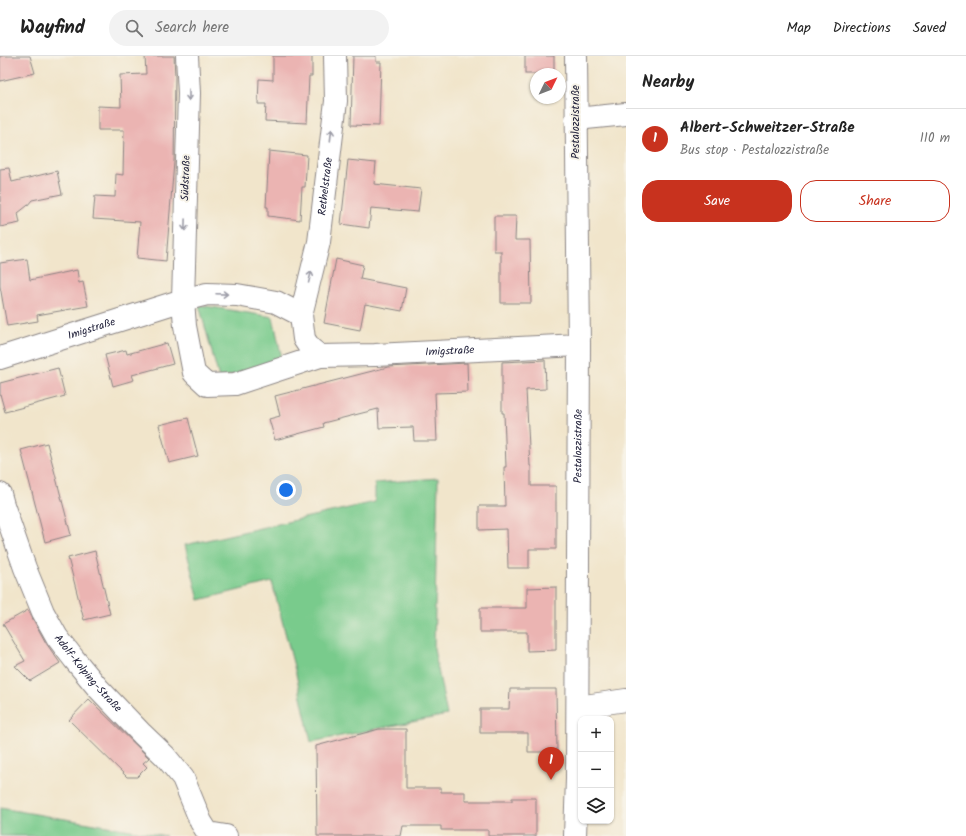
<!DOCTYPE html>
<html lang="en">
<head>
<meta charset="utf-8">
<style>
  :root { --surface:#fff; --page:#f2f2f2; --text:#222; --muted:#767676; --line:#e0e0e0; --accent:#c8321e }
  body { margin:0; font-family:Kalam,sans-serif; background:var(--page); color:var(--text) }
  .controls { position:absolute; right:12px; bottom:12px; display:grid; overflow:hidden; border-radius:8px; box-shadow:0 1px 3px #0004 }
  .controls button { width:36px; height:36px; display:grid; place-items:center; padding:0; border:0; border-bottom:1px solid var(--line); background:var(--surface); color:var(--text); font:20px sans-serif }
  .compass { position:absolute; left:530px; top:12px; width:36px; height:36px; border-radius:50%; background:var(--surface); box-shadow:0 1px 3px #0004; rotate:47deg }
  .you { position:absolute; left:286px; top:434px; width:14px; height:14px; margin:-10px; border:3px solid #fff; border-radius:50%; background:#1a73e8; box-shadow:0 0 0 6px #1a73e833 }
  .badge { display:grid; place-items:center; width:26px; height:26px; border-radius:50%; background:var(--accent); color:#fff; font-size:13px; font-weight:700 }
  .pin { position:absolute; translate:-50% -33px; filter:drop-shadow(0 1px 2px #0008) }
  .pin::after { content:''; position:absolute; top:21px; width:14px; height:12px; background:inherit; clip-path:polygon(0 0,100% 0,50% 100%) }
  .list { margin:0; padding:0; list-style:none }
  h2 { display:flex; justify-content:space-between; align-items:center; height:52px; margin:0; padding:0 16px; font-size:17px }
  h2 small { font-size:13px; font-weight:400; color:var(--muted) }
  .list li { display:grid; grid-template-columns:26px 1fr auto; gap:12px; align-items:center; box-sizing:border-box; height:60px; padding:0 16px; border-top:1px solid var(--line) }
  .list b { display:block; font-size:15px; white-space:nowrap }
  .list p { margin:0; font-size:13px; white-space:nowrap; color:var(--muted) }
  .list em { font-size:13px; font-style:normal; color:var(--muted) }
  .actions { display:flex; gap:8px; padding:12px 16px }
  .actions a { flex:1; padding:9px 0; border:1px solid var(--accent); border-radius:16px; text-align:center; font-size:14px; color:var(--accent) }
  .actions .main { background:var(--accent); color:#fff }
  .icon { flex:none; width:22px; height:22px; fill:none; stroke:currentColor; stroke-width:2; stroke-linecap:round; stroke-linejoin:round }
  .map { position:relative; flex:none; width:626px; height:780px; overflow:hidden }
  header { display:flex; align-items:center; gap:24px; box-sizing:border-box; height:56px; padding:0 20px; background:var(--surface); border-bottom:1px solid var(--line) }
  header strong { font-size:19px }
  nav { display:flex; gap:22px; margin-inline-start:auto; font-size:14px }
  .search { width:280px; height:36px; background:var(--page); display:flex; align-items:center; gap:10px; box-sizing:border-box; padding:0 14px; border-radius:22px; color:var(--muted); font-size:15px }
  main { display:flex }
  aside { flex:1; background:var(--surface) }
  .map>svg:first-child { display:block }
  .green { fill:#79cb8c; stroke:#4e7664 }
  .building { fill:#ebb4b2 }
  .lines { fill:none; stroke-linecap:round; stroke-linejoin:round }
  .street-casing { stroke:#8a8483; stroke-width:24 }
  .street { stroke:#fff; stroke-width:22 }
  .oneway { stroke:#9c9ca7 }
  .labels { text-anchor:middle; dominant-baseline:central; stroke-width:4; stroke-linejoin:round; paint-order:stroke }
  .street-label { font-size:11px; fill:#22223b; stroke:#f7f3e8 }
</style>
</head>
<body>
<header>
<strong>Wayfind</strong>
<div class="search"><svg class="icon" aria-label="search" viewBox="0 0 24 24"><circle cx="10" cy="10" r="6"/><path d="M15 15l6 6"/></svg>Search here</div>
<nav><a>Map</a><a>Directions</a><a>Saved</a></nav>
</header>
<main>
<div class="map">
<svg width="626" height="780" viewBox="0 0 626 780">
  <rect width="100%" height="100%" fill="#f7f3e8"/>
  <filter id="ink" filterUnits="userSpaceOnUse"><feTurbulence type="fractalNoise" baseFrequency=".025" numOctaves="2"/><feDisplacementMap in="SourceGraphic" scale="8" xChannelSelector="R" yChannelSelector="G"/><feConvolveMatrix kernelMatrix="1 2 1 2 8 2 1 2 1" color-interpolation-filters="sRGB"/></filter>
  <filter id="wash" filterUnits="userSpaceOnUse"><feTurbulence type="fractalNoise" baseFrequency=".012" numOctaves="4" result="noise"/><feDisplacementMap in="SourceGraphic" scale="16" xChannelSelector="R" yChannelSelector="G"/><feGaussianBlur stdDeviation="0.9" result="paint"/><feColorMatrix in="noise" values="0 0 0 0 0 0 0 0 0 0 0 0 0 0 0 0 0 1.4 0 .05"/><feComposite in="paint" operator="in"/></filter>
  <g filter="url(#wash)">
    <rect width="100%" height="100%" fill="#f1e5cb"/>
    <g class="green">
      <path d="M199,249L273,261L281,298L276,308L219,322Z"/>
      <path d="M438,422L434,593L447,659L311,686L296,618L272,526L199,544L185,489L375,446V427Z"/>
      <path d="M0,752L166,780H0Z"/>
    </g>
    <g id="blocks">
      <g class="building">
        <path d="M0,0H30L35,17L0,25Z"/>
        <path d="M145,0H174L175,21L174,106L166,205L137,202L140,166L93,163L95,140L115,141L116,118L123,119L124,74H98V50L121,51L120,19L146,18Z"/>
        <path d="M273,0H312V20H309L307,67L265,65L266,48H258L259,23L273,24Z"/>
        <path d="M353,0H376V6H381L379,70L351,69Z"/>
        <rect x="525" y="0" width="29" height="18"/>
        <path d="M269,95L307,99L305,131H302L300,164L268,160V151H266Z"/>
        <path d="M348,104L376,107L374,128L421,133L418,156L371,152L369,172L341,168Z"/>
        <path d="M9,112L12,126L57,115L62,138L32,144L27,150L18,157L20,167L0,171V113Z"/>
        <path d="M494,160H516L515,184H530L531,247H501V195H494Z"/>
        <path d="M27,203L30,224L77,214L79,227L83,226L88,250L37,259L38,265L7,270L0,230V207Z"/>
        <path d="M336,203L363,209L360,223L406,232L402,255L365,248L360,274L324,267Z"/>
        <path d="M167,287L173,308L132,319L134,324L113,330L105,299L126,294L127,298Z"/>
        <path d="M545,304L546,333L526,334L530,410H531V430H556V493H529V512H508L507,473L479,474V450H505L504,411H506L504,357H502V306Z"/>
        <path d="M467,307L468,336L435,337L437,385H414L413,371L379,372L378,353L323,367L324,371L275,384L269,363L280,360L275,340L388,311Z"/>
        <path d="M58,312L65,340L5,356L0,338V327Z"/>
        <path d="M188,362L198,400L169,407L159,369Z"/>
        <path d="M47,387L71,479L45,486L21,394Z"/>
        <path d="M95,495L110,558L84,564L68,502Z"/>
        <path d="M556,531V594L527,595V576H480V552H527V532Z"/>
        <path d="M28,554L46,587L60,607L30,625L15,610L25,605L3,568Z"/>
        <path d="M510,633H556L557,696H528V677H480V653H509Z"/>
        <path d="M89,643L149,702L143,707L147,711L137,721H127L69,664Z"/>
        <path d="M379,673H406V732H441V736H465V745H512V742H536V780H488V774H441V770H403L401,780H317L316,690Z"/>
      </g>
    </g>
  </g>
  <g filter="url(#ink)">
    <use href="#blocks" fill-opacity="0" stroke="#8a8483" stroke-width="1"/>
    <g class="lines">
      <defs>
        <g id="street">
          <path d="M187,0L189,37L183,244L207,238L237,239L276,246L301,259"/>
          <path d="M576,63L626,58"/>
          <path id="s1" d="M320,300L310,292L304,283L301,259L319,186L336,45L335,0"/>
          <path id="s2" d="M0,302L183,244L185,270L194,317L207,329L235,328L320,300L375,299L579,289"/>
          <path id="s3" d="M0,438L3,449L25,512L43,556L57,581L74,603L98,632L142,678L165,700L183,722L201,766L208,777L226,780"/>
          <path d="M578,651L626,644"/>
          <path id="s4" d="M575,780L577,723L579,289L576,0"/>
        </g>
      </defs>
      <use href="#street" class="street-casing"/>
      <use href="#street" class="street"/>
    </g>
    <defs><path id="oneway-shaft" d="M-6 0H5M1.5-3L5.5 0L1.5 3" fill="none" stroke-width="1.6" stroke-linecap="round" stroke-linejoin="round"/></defs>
    <g class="oneway">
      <use href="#oneway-shaft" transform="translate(189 39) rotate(90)"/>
      <use href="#oneway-shaft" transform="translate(331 79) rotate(-83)"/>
      <use href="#oneway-shaft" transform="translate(185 169) rotate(91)"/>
      <use href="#oneway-shaft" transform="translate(310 221) rotate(-76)"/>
      <use href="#oneway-shaft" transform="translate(222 238) rotate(2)"/>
    </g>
  </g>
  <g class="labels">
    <g class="street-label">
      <text transform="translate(576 66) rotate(-90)">Pestalozzistraße</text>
      <text transform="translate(186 122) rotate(-88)">Südstraße</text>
      <text stroke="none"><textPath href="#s1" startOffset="179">Rethelstraße</textPath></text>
      <text stroke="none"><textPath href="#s2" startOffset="96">Imigstraße</textPath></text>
      <text stroke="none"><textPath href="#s2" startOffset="531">Imigstraße</textPath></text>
      <text stroke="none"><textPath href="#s4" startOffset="390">Pestalozzistraße</textPath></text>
      <text stroke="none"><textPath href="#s3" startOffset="202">Adolf-Kolping-Straße</textPath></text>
    </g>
  </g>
</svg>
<div class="controls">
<button>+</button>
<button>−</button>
<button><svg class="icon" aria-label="layers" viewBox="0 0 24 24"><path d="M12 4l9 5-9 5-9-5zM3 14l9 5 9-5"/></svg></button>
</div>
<svg class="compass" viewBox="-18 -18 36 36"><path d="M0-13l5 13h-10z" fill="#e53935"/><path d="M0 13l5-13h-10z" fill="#767676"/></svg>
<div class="you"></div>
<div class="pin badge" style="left:551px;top:724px">1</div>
</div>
<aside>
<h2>Nearby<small></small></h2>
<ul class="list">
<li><span class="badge">1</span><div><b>Albert-Schweitzer-Straße</b><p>Bus stop · Pestalozzistraße</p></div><em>110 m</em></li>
</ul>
<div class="actions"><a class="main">Save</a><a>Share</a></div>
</aside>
</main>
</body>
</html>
